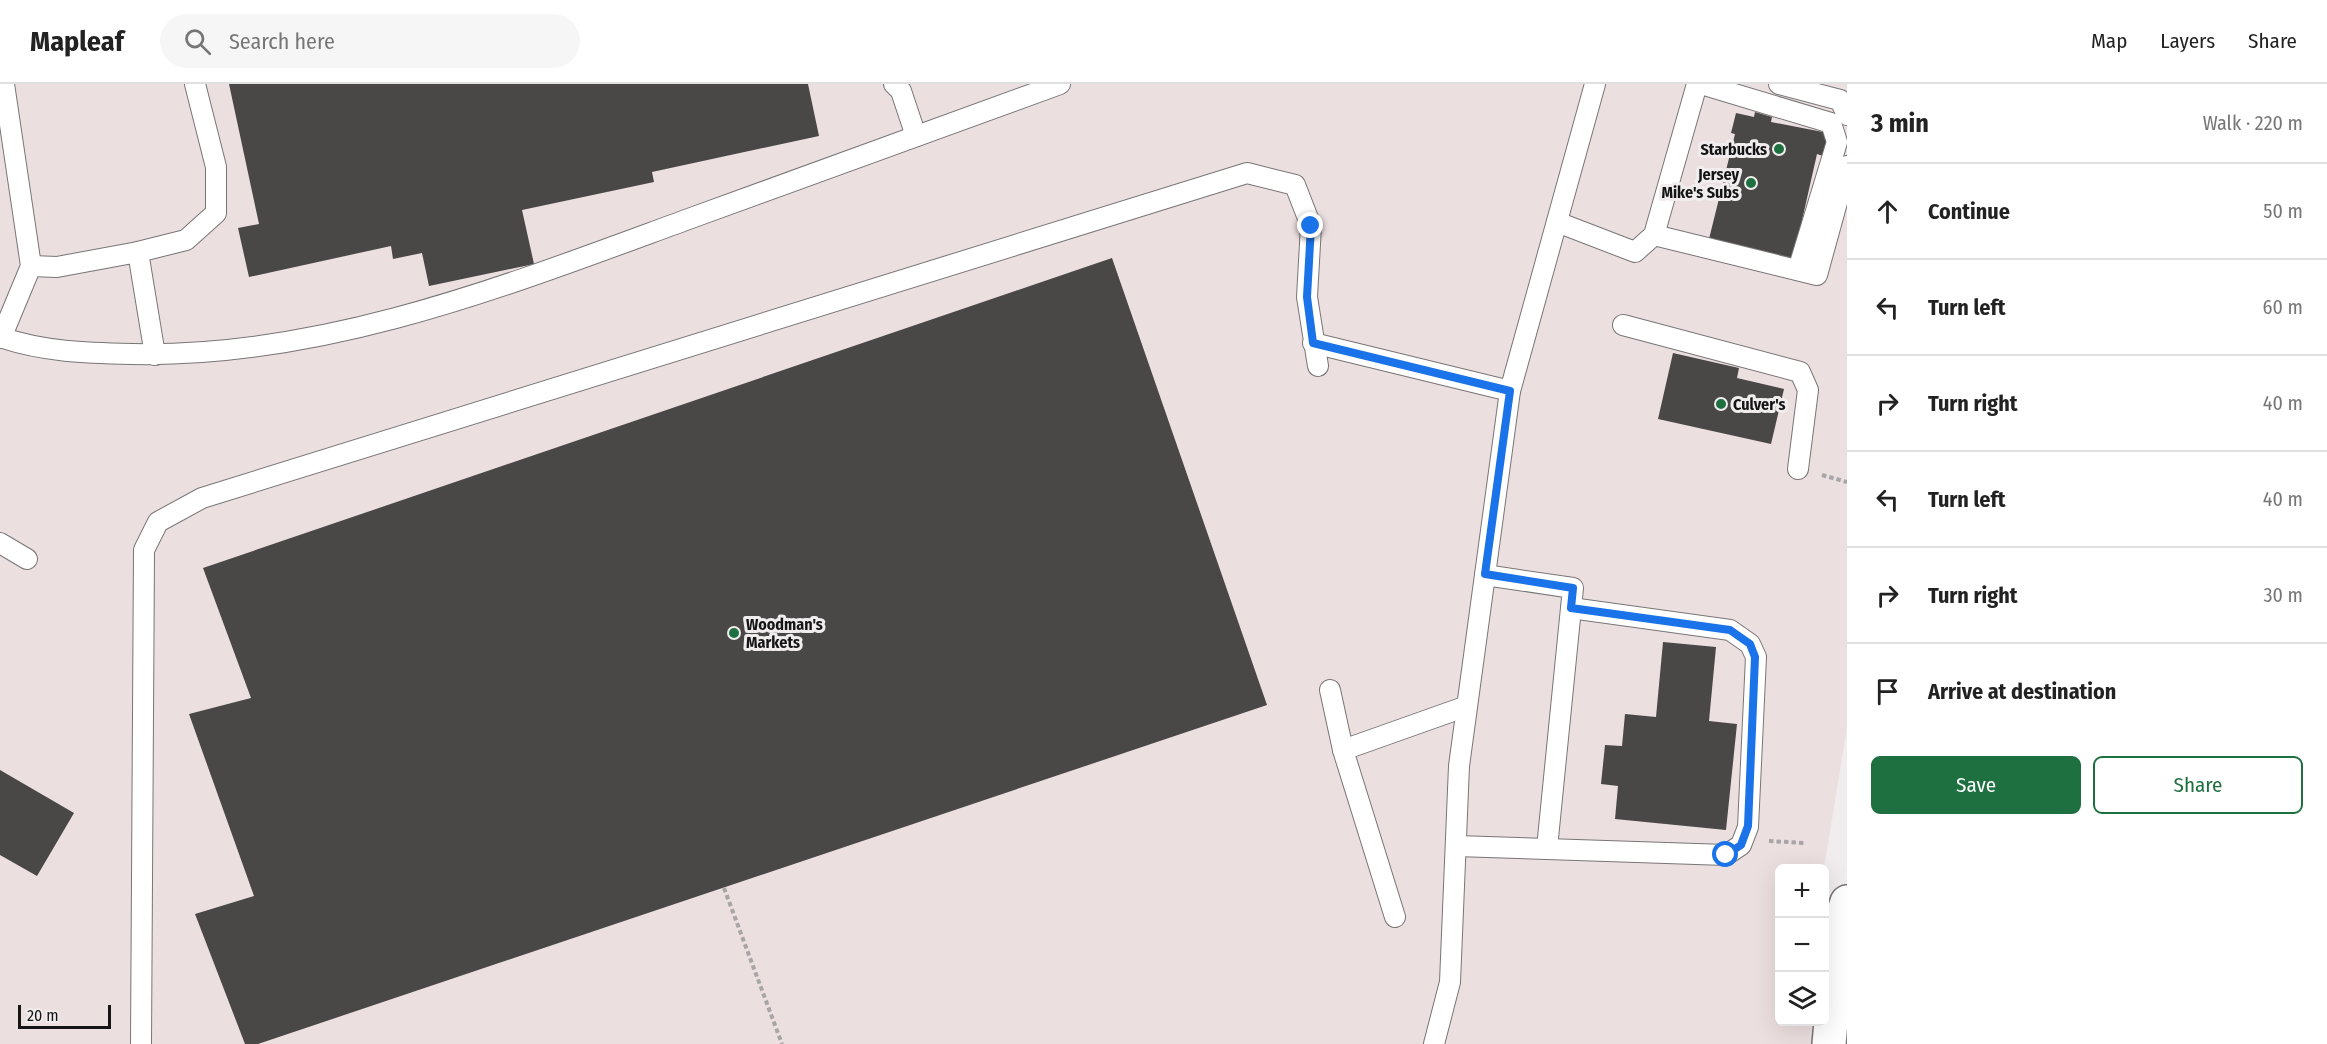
<!DOCTYPE html>
<html lang="en">
<head>
<meta charset="utf-8">
<style>
  :root { --surface:#fff; --page:#f6f6f6; --text:#222; --muted:#767676; --line:#e0e0e0; --accent:#1f7041 }
  body { margin:0; font-family:"Fira Sans Condensed",sans-serif; background:var(--page); color:var(--text) }
  .controls { position:absolute; right:18px; bottom:18px; display:grid; overflow:hidden; border-radius:9px; box-shadow:0 6px 24px #0002 }
  .controls button { width:54px; height:54px; display:grid; place-items:center; padding:0; border:0; border-bottom:2px solid var(--line); background:var(--surface); color:var(--text); font:30px sans-serif }
  .scale { position:absolute; left:18px; bottom:15px; width:93px; box-sizing:border-box; padding-left:6px; border:3px solid #161515; border-top:0; font-size:16px; line-height:21px; white-space:nowrap; color:#161515; -webkit-text-stroke:4px #f1edee; paint-order:stroke }
  .stop { position:absolute; width:18px; height:18px; margin:-14px; border:4px solid #1a73e8; border-radius:50%; background:#fff }
  .stop.end { background:#1a73e8; border-color:#fff; box-shadow:0 2px 6px #0008 }
  .list { margin:0; padding:0; list-style:none }
  h2 { display:flex; justify-content:space-between; align-items:center; height:78px; margin:0; padding:0 24px; font-size:26px }
  h2 small { font-size:20px; font-weight:400; color:var(--muted) }
  .list li { display:grid; grid-template-columns:39px 1fr auto; gap:18px; align-items:center; box-sizing:border-box; height:96px; padding:0 24px; border-top:2px solid var(--line) }
  .list b { display:block; font-size:22px; white-space:nowrap }
  .list em { font-size:20px; font-style:normal; color:var(--muted) }
  .actions { display:flex; gap:12px; padding:18px 24px }
  .actions a { flex:1; padding:14px 0; border:2px solid var(--accent); border-radius:9px; text-align:center; font-size:21px; color:var(--accent) }
  .actions .main { background:var(--accent); color:#fff }
  .icon { flex:none; width:33px; height:33px; fill:none; stroke:currentColor; stroke-width:2; stroke-linecap:round; stroke-linejoin:round }
  .map { position:relative; flex:none; width:1847px; height:960px; overflow:hidden }
  header { display:flex; align-items:center; gap:36px; box-sizing:border-box; height:84px; padding:0 30px; background:var(--surface); border-bottom:2px solid var(--line) }
  header strong { font-size:28px }
  nav { display:flex; gap:33px; margin-inline-start:auto; font-size:21px }
  .search { width:420px; height:54px; background:var(--page); display:flex; align-items:center; gap:15px; box-sizing:border-box; padding:0 21px; border-radius:33px; color:var(--muted); font-size:22px }
  main { display:flex }
  aside { flex:1; background:var(--surface) }
  .map>svg:first-child { display:block }
  .built { fill:#ecdfe0 }
  .building { fill:#4a4747 }
  .lines { fill:none; stroke-linecap:round; stroke-linejoin:round }
  .lane-casing { stroke:#797575; stroke-width:22 }
  .primary-casing { stroke:#797575; stroke-width:36 }
  .path { stroke:#a8a5a6; stroke-width:4; stroke-dasharray:4.5 3; stroke-linecap:butt }
  .lane { stroke:#fff; stroke-width:20 }
  .primary { stroke:#fff; stroke-width:33 }
  .route { stroke:#1a73e8; stroke-width:8 }
  .poi-dot { fill:#1f7041; stroke:#f1edee; stroke-width:2 }
  .labels { text-anchor:middle; dominant-baseline:central; stroke-width:6; stroke-linejoin:round; paint-order:stroke }
  .poi-label { font-size:16px; font-weight:bold; fill:#161515; stroke:#f1edee; text-anchor:end }
</style>
</head>
<body>
<header>
<strong>Mapleaf</strong>
<div class="search"><svg class="icon" aria-label="search" viewBox="0 0 24 24"><circle cx="10" cy="10" r="6"/><path d="M15 15l6 6"/></svg>Search here</div>
<nav><a>Map</a><a>Layers</a><a>Share</a></nav>
</header>
<main>
<div class="map">
<svg width="1847" height="960" viewBox="0 0 1847 960">
  <rect width="100%" height="100%" fill="#f1edee"/>
  <path class="built" d="M0,0H1847V644L1824,784H1780V938H1817L1816,960H0Z"/>
  <g class="building">
    <path d="M229,0H808L819,52L652,88L654,98L522,126L534,180L429,202L422,169L393,175L391,162L249,193L238,144L259,140Z"/>
    <path d="M1755,28L1772,33L1771,38L1828,49L1823,72L1817,70L1793,176L1709,155L1735,50L1731,49L1736,29L1754,33Z"/>
    <path d="M1112,174L1267,621L258,960H245L195,830L254,812L189,630L251,614L203,484Z"/>
    <path d="M1673,269L1739,284L1737,294L1784,305L1771,360L1658,335Z"/>
    <path d="M1663,558L1716,563L1709,637L1737,640L1726,746L1615,735L1618,702L1601,700L1605,661L1622,662L1625,630L1656,633Z"/>
    <path d="M0,686L74,729L37,792L0,771Z"/>
  </g>
  <g class="lines">
    <defs>
      <g id="lane">
        <path d="M894,0L901,7L916,52"/>
        <path d="M1701,0L1831,39L1837,58L1798,186"/>
        <path d="M1779,0L1840,16L1847,31"/>
        <path d="M1557,138L1635,168L1654,151L1697,0"/>
        <path d="M1654,151L1817,191L1847,82"/>
        <path d="M138,168L186,156L216,129V83L195,0"/>
        <path d="M31,182L57,183L138,168L155,271"/>
        <path d="M1623,241L1800,288L1808,306L1798,385"/>
        <path d="M0,253C43,268 87,269 132,270C328,274 513,199 694,133C816,88 938,44 1060,0"/>
        <path d="M1,254L31,182L4,0"/>
        <path d="M1313,259L1510,307L1595,0"/>
        <path d="M0,459L27,475"/>
        <path d="M1485,491L1573,504L1547,764"/>
        <path d="M1330,606L1343,666L1395,833"/>
        <path d="M1343,666L1467,622"/>
        <path d="M1456,762L1726,771L1741,761L1748,743L1756,573L1750,560L1730,546L1571,524"/>
        <path d="M141,960L144,466L158,438L202,414L1247,89L1295,101L1311,142L1307,213L1318,282"/>
        <path d="M1434,960L1450,898L1459,682L1510,307"/>
      </g>
      <path id="primary" d="M1829,960L1840,839L1847,818"/>
    </defs>
    <use href="#lane" class="lane-casing"/>
    <use href="#primary" class="primary-casing"/>
    <g class="path">
      <path d="M1822,391L1847,398"/>
      <path d="M1769,757L1804,759"/>
      <path d="M724,804L782,960"/>
    </g>
    <use href="#lane" class="lane"/>
    <use href="#primary" class="primary"/>
  </g>
  <g class="lines">
    <path class="route" d="M1311,142L1307,213L1313,259L1510,307L1485,490L1573,504L1571,524L1730,546L1750,560L1755,573L1748,742L1741,761L1726,771"/>
  </g>
  <g class="poi-dot">
    <circle cx="1779" cy="65" r="6"/>
    <circle cx="1751" cy="99" r="6"/>
    <circle cx="1721" cy="320" r="6"/>
    <circle cx="734" cy="549" r="6"/>
  </g>
  <g class="labels">
    <g class="poi-label">
      <text x="1767" y="65">Starbucks</text>
      <text x="1739" y="90">Jersey<tspan x="1739" dy="18">Mike's Subs</tspan></text>
      <text x="1733" y="320" text-anchor="start">Culver's</text>
      <text x="746" y="540" text-anchor="start">Woodman's<tspan x="746" dy="18">Markets</tspan></text>
    </g>
  </g>
</svg>
<div class="controls">
<button>+</button>
<button>−</button>
<button><svg class="icon" aria-label="layers" viewBox="0 0 24 24"><path d="M12 4l9 5-9 5-9-5zM3 14l9 5 9-5"/></svg></button>
</div>
<div class="scale">20 m</div>
<div class="stop" style="left:1726px;top:771px"></div>
<div class="stop end" style="left:1311px;top:142px"></div>
</div>
<aside>
<h2>3 min<small>Walk · 220 m</small></h2>
<ul class="list">
<li><svg class="icon" aria-label="ahead" viewBox="0 0 24 24"><path d="M12 20V5M6 11l6-6 6 6"/></svg><div><b>Continue</b></div><em>50 m</em></li>
<li><svg class="icon" aria-label="left" viewBox="0 0 24 24"><path d="M17 20v-9H6M10 6l-5 5 5 5"/></svg><div><b>Turn left</b></div><em>60 m</em></li>
<li><svg class="icon" aria-label="right" viewBox="0 0 24 24"><path d="M7 20v-9h11M14 6l5 5-5 5"/></svg><div><b>Turn right</b></div><em>40 m</em></li>
<li><svg class="icon" aria-label="left" viewBox="0 0 24 24"><path d="M17 20v-9H6M10 6l-5 5 5 5"/></svg><div><b>Turn left</b></div><em>40 m</em></li>
<li><svg class="icon" aria-label="right" viewBox="0 0 24 24"><path d="M7 20v-9h11M14 6l5 5-5 5"/></svg><div><b>Turn right</b></div><em>30 m</em></li>
<li><svg class="icon" aria-label="arrive" viewBox="0 0 24 24"><path d="M6 21V4h12l-3 4 3 4H6"/></svg><div><b>Arrive at destination</b></div></li>
</ul>
<div class="actions"><a class="main">Save</a><a>Share</a></div>
</aside>
</main>
</body>
</html>
